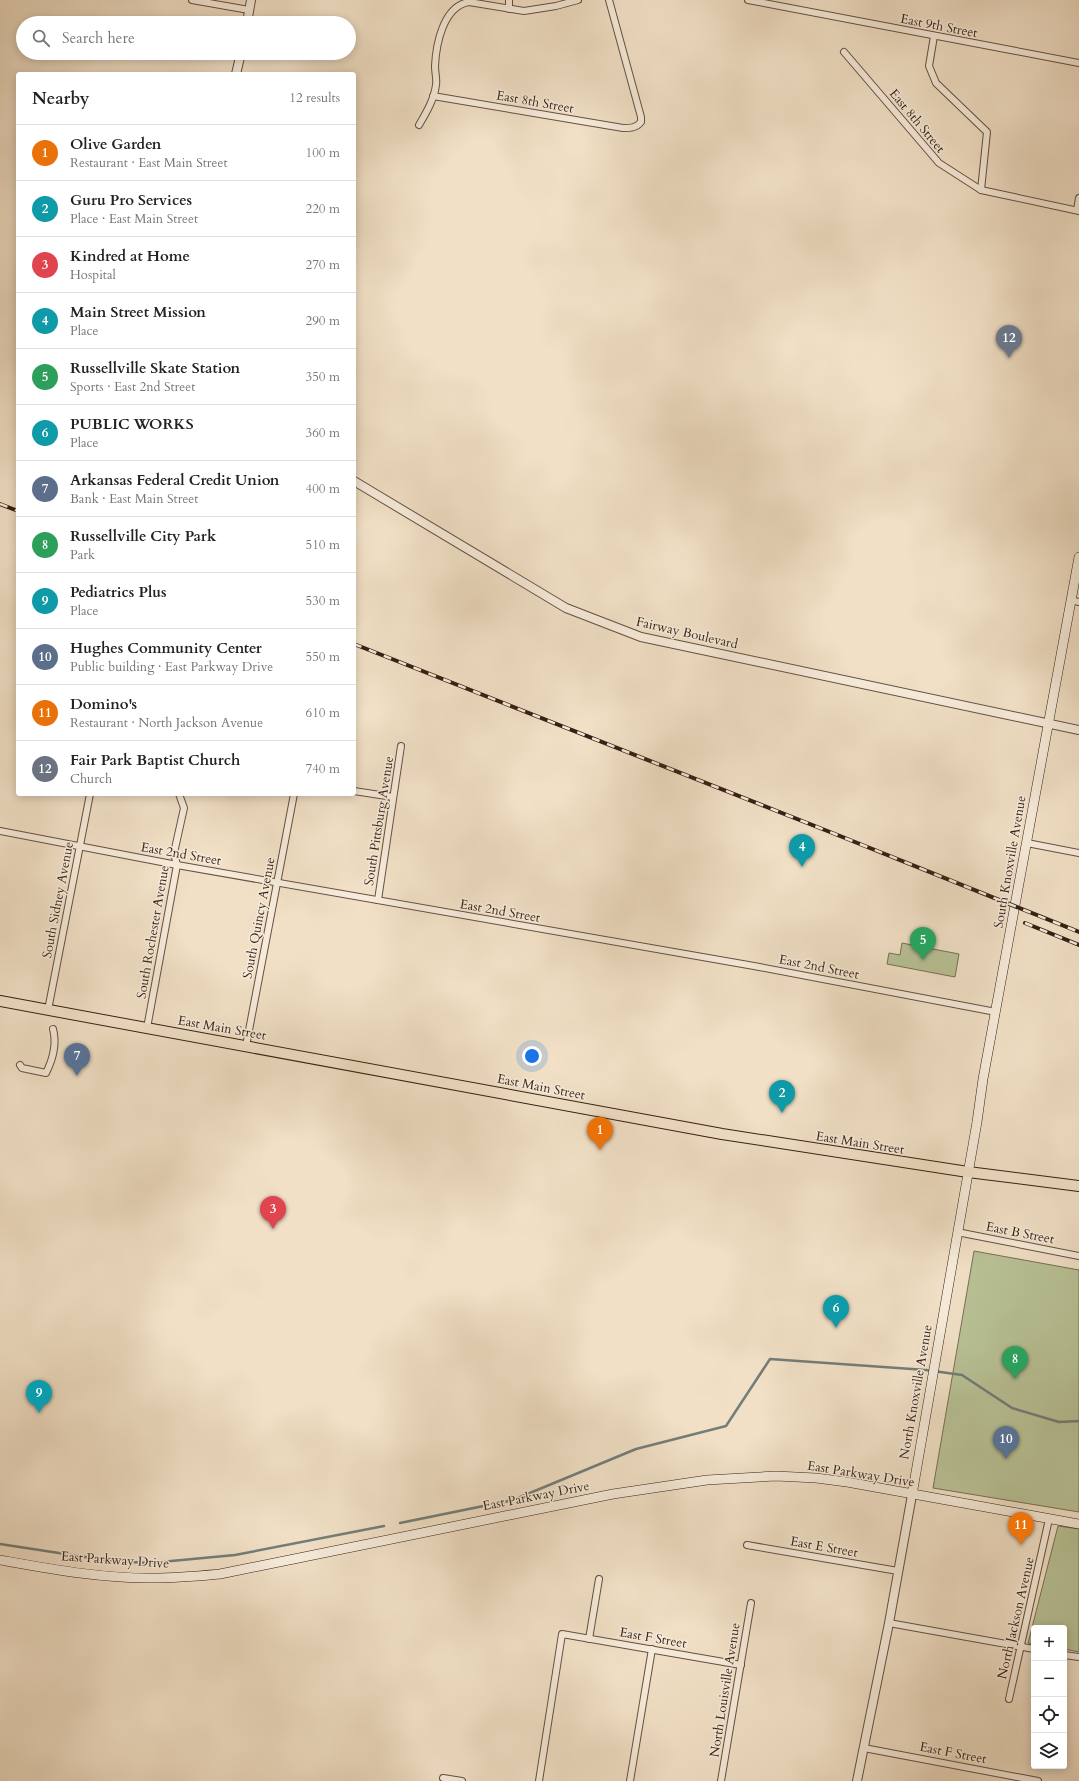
<!DOCTYPE html>
<html lang="en">
<head>
<meta charset="utf-8">
<style>
  :root { --surface:#fff; --page:#f6f6f6; --text:#222; --muted:#767676; --line:#e0e0e0; --accent:#2563eb }
  body { margin:0; font-family:Cardo,serif; background:var(--page); color:var(--text) }
  .controls { position:absolute; right:12px; bottom:12px; display:grid; overflow:hidden; border-radius:4px; box-shadow:0 2px 10px #0003 }
  .controls button { width:36px; height:36px; display:grid; place-items:center; padding:0; border:0; border-bottom:1px solid var(--line); background:var(--surface); color:var(--text); font:20px sans-serif }
  .you { position:absolute; left:532px; top:1056px; width:14px; height:14px; margin:-10px; border:3px solid #fff; border-radius:50%; background:#1a73e8; box-shadow:0 0 0 6px #1a73e833 }
  .badge { display:grid; place-items:center; width:26px; height:26px; border-radius:50%; background:var(--accent); color:#fff; font-size:13px; font-weight:700 }
  .pin { position:absolute; translate:-50% -33px; filter:drop-shadow(0 1px 2px #0008) }
  .pin::after { content:''; position:absolute; top:21px; width:14px; height:12px; background:inherit; clip-path:polygon(0 0,100% 0,50% 100%) }
  .list { margin:0; padding:0; list-style:none }
  h2 { display:flex; justify-content:space-between; align-items:center; height:52px; margin:0; padding:0 16px; font-size:17px }
  h2 small { font-size:13px; font-weight:400; color:var(--muted) }
  .list li { display:grid; grid-template-columns:26px 1fr auto; gap:12px; align-items:center; box-sizing:border-box; height:56px; padding:0 16px; border-top:1px solid var(--line) }
  .list b { display:block; font-size:15px; white-space:nowrap }
  .list p { margin:0; font-size:13px; white-space:nowrap; color:var(--muted) }
  .list em { font-size:13px; font-style:normal; color:var(--muted) }
  .icon { flex:none; width:22px; height:22px; fill:none; stroke:currentColor; stroke-width:2; stroke-linecap:round; stroke-linejoin:round }
  .map { position:relative; flex:none; width:1079px; height:1781px; overflow:hidden }
  .search { position:absolute; background:var(--surface); box-shadow:0 2px 10px #0003; left:16px; top:16px; width:340px; height:44px; display:flex; align-items:center; gap:10px; box-sizing:border-box; padding:0 14px; border-radius:22px; color:var(--muted); font-size:15px }
  .panel { position:absolute; background:var(--surface); box-shadow:0 2px 10px #0003; left:16px; top:72px; width:340px; height:724px; border-radius:4px }
  .map>svg:first-child { display:block }
  .green { fill:#b8c296; stroke:#777056 }
  .lines { fill:none; stroke-linecap:round; stroke-linejoin:round }
  .stream { stroke:#737d79; stroke-width:2.5 }
  .minor-casing { stroke:#654f41; stroke-width:8 }
  .tertiary-casing { stroke:#654f41; stroke-width:10 }
  .secondary-casing { stroke:#361f15; stroke-width:10 }
  .primary-casing { stroke:#361f15; stroke-width:12 }
  .minor { stroke:#f6ebda; stroke-width:6 }
  .tertiary { stroke:#f6ebda; stroke-width:8 }
  .secondary { stroke:#f6ebda; stroke-width:9 }
  .primary { stroke:#f1e0c6; stroke-width:10 }
  .rail-casing { stroke:#361f15; stroke-width:4 }
  .rail { stroke:#f6ebda; stroke-width:2.5; stroke-dasharray:8; stroke-linecap:butt }
  .labels { text-anchor:middle; dominant-baseline:central; stroke-width:3; stroke-linejoin:round; paint-order:stroke }
  .street-label { font-size:13px; fill:#361f15; stroke:#f6ebda }
</style>
</head>
<body>
<div class="map">
<svg width="1079" height="1781" viewBox="0 0 1079 1781">
  <rect width="100%" height="100%" fill="#f1e0c6"/>
  <filter id="stains"><feTurbulence type="fractalNoise" baseFrequency=".005" numOctaves="4"/><feColorMatrix values="0 0 0 0 .2 0 0 0 0 .09 0 0 0 0 .02 0 0 0 .5 -.17"/></filter>
  <radialGradient id="worn" r=".72"><stop offset=".6" stop-color="#630" stop-opacity="0"/><stop offset="1" stop-color="#630" stop-opacity=".3"/></radialGradient>
  <g class="green">
    <path d="M902,943L959,954L955,977L887,964L889,953L900,955Z"/>
    <path d="M974,1251L1079,1270V1512L933,1488Z"/>
    <path d="M1058,1526L1079,1529V1652L1064,1649V1628H1034V1644L1028,1643Z"/>
  </g>
  <g class="lines">
    <g class="stream">
      <path d="M400,1523L513,1500L636,1449L726,1426L770,1359L926,1370L962,1375L1012,1408L1059,1422L1079,1421"/>
      <path d="M0,1544L111,1561L150,1563L235,1555L384,1526"/>
    </g>
    <defs>
      <g id="minor">
        <path d="M192,0L249,10"/>
        <path d="M748,0L1079,63"/>
        <path d="M509,9V0"/>
        <path d="M934,36L929,66L936,83L987,132L981,190"/>
        <path d="M844,52L939,163L981,190L1079,211"/>
        <path d="M433,96L623,128C631,128 636,128 641,122V117L609,0"/>
        <path d="M419,125C426,113 434,100 436,85C437,79 435,73 435,66C436,45 443,6 469,2L524,11L556,6L578,0"/>
        <path d="M1077,210L1079,198"/>
        <path d="M1071,600L1079,602"/>
        <path d="M354,791L393,797"/>
        <path d="M0,831L177,865L754,966L996,1012"/>
        <path d="M1027,843L1079,853"/>
        <path d="M378,900L401,746"/>
        <path d="M48,1010L90,794"/>
        <path d="M147,1028L177,865L174,853L184,808L179,794"/>
        <path d="M246,1046L294,794"/>
        <path d="M20,1065L22,1068L46,1073C53,1059 57,1044 53,1029"/>
        <path d="M957,1232L1079,1256"/>
        <path d="M747,1545L898,1571"/>
        <path d="M889,1623L1034,1649"/>
        <path d="M589,1639L599,1579"/>
        <path d="M1064,1655L1079,1657"/>
        <path d="M1009,1699L1049,1519"/>
        <path d="M864,1748L1038,1781"/>
        <path d="M443,1778L462,1781"/>
        <path d="M539,1781L562,1634L741,1665"/>
        <path d="M630,1781L652,1649"/>
        <path d="M721,1781L751,1603"/>
      </g>
      <g id="tertiary">
        <path d="M247,23L251,0"/>
        <path d="M236,74L241,53"/>
        <path d="M354,481L566,608L641,637L1079,730"/>
        <path d="M857,1781L889,1623L912,1495"/>
      </g>
      <g id="secondary">
        <path d="M912,1495L977,1122L983,1079L1079,557"/>
        <path d="M0,1560C51,1569 104,1579 155,1578C177,1578 198,1576 220,1574L613,1494L707,1480L776,1476L816,1478L847,1482L1079,1524"/>
      </g>
      <path id="primary" d="M0,1001L722,1134L968,1172L1079,1186"/>
    </defs>
    <use href="#minor" class="minor-casing"/>
    <use href="#tertiary" class="tertiary-casing"/>
    <use href="#secondary" class="secondary-casing"/>
    <use href="#primary" class="primary-casing"/>
    <use href="#minor" class="minor"/>
    <use href="#tertiary" class="tertiary"/>
    <use href="#secondary" class="secondary"/>
    <use href="#primary" class="primary"/>
    <defs>
      <g id="rail">
        <path d="M0,504L18,511"/>
        <path d="M354,644L835,834L1079,932"/>
        <path d="M1025,923L1079,945"/>
      </g>
    </defs>
    <use href="#rail" class="rail-casing"/>
    <use href="#rail" class="rail"/>
  </g>
  <g class="labels">
    <g class="street-label">
      <text transform="translate(939 26) rotate(11)">East 9th Street</text>
      <text transform="translate(535 102) rotate(10)">East 8th Street</text>
      <text transform="translate(917 121) rotate(50)">East 8th Street</text>
      <text transform="translate(687 633) rotate(13)">Fairway Boulevard</text>
      <text transform="translate(379 821) rotate(-81)">South Pittsburg Avenue</text>
      <text transform="translate(181 854) rotate(10)">East 2nd Street</text>
      <text transform="translate(1010 862) rotate(-80)">South Knoxville Avenue</text>
      <text transform="translate(58 900) rotate(-79)">South Sidney Avenue</text>
      <text transform="translate(500 911) rotate(10)">East 2nd Street</text>
      <text transform="translate(259 918) rotate(-79)">South Quincy Avenue</text>
      <text transform="translate(153 932) rotate(-80)">South Rochester Avenue</text>
      <text transform="translate(819 967) rotate(11)">East 2nd Street</text>
      <text transform="translate(222 1028) rotate(10)">East Main Street</text>
      <text transform="translate(541 1087) rotate(11)">East Main Street</text>
      <text transform="translate(860 1143) rotate(9)">East Main Street</text>
      <text transform="translate(1020 1233) rotate(11)">East B Street</text>
      <text transform="translate(916 1392) rotate(-80)">North Knoxville Avenue</text>
      <text transform="translate(861 1474) rotate(9)">East Parkway Drive</text>
      <text transform="translate(536 1496) rotate(-11)">East Parkway Drive</text>
      <text transform="translate(824 1547) rotate(10)">East E Street</text>
      <text transform="translate(115 1560) rotate(4)">East Parkway Drive</text>
      <text transform="translate(1016 1618) rotate(-77)">North Jackson Avenue</text>
      <text transform="translate(653 1638) rotate(10)">East F Street</text>
      <text transform="translate(725 1690) rotate(-81)">North Louisville Avenue</text>
      <text transform="translate(953 1753) rotate(11)">East F Street</text>
    </g>
  </g>
  <rect width="100%" height="100%" filter="url(#stains)"/>
  <rect width="100%" height="100%" fill="url(#worn)"/>
</svg>
<div class="controls">
<button>+</button>
<button>−</button>
<button><svg class="icon" aria-label="locate" viewBox="0 0 24 24"><circle cx="12" cy="12" r="6"/><path d="M12 2v4M12 18v4M2 12h4M18 12h4"/></svg></button>
<button><svg class="icon" aria-label="layers" viewBox="0 0 24 24"><path d="M12 4l9 5-9 5-9-5zM3 14l9 5 9-5"/></svg></button>
</div>
<div class="you"></div>
<div class="pin badge" style="left:600px;top:1150px;background:#e8710a">1</div>
<div class="pin badge" style="left:782px;top:1113px;background:#0f9aa8">2</div>
<div class="pin badge" style="left:273px;top:1229px;background:#e0444e">3</div>
<div class="pin badge" style="left:802px;top:867px;background:#0f9aa8">4</div>
<div class="pin badge" style="left:923px;top:960px;background:#2e9e5b">5</div>
<div class="pin badge" style="left:836px;top:1328px;background:#0f9aa8">6</div>
<div class="pin badge" style="left:77px;top:1076px;background:#5c6f8a">7</div>
<div class="pin badge" style="left:1015px;top:1379px;background:#2e9e5b">8</div>
<div class="pin badge" style="left:39px;top:1413px;background:#0f9aa8">9</div>
<div class="pin badge" style="left:1006px;top:1459px;background:#5c6f8a">10</div>
<div class="pin badge" style="left:1021px;top:1545px;background:#e8710a">11</div>
<div class="pin badge" style="left:1009px;top:358px;background:#6b7280">12</div>
<div class="search"><svg class="icon" aria-label="search" viewBox="0 0 24 24"><circle cx="10" cy="10" r="6"/><path d="M15 15l6 6"/></svg>Search here</div>
<section class="panel">
<h2>Nearby<small>12 results</small></h2>
<ul class="list">
<li><span class="badge" style="background:#e8710a">1</span><div><b>Olive Garden</b><p>Restaurant · East Main Street</p></div><em>100 m</em></li>
<li><span class="badge" style="background:#0f9aa8">2</span><div><b>Guru Pro Services</b><p>Place · East Main Street</p></div><em>220 m</em></li>
<li><span class="badge" style="background:#e0444e">3</span><div><b>Kindred at Home</b><p>Hospital</p></div><em>270 m</em></li>
<li><span class="badge" style="background:#0f9aa8">4</span><div><b>Main Street Mission</b><p>Place</p></div><em>290 m</em></li>
<li><span class="badge" style="background:#2e9e5b">5</span><div><b>Russellville Skate Station</b><p>Sports · East 2nd Street</p></div><em>350 m</em></li>
<li><span class="badge" style="background:#0f9aa8">6</span><div><b>PUBLIC WORKS</b><p>Place</p></div><em>360 m</em></li>
<li><span class="badge" style="background:#5c6f8a">7</span><div><b>Arkansas Federal Credit Union</b><p>Bank · East Main Street</p></div><em>400 m</em></li>
<li><span class="badge" style="background:#2e9e5b">8</span><div><b>Russellville City Park</b><p>Park</p></div><em>510 m</em></li>
<li><span class="badge" style="background:#0f9aa8">9</span><div><b>Pediatrics Plus</b><p>Place</p></div><em>530 m</em></li>
<li><span class="badge" style="background:#5c6f8a">10</span><div><b>Hughes Community Center</b><p>Public building · East Parkway Drive</p></div><em>550 m</em></li>
<li><span class="badge" style="background:#e8710a">11</span><div><b>Domino's</b><p>Restaurant · North Jackson Avenue</p></div><em>610 m</em></li>
<li><span class="badge" style="background:#6b7280">12</span><div><b>Fair Park Baptist Church</b><p>Church</p></div><em>740 m</em></li>
</ul>
</section>
</div>
</body>
</html>
